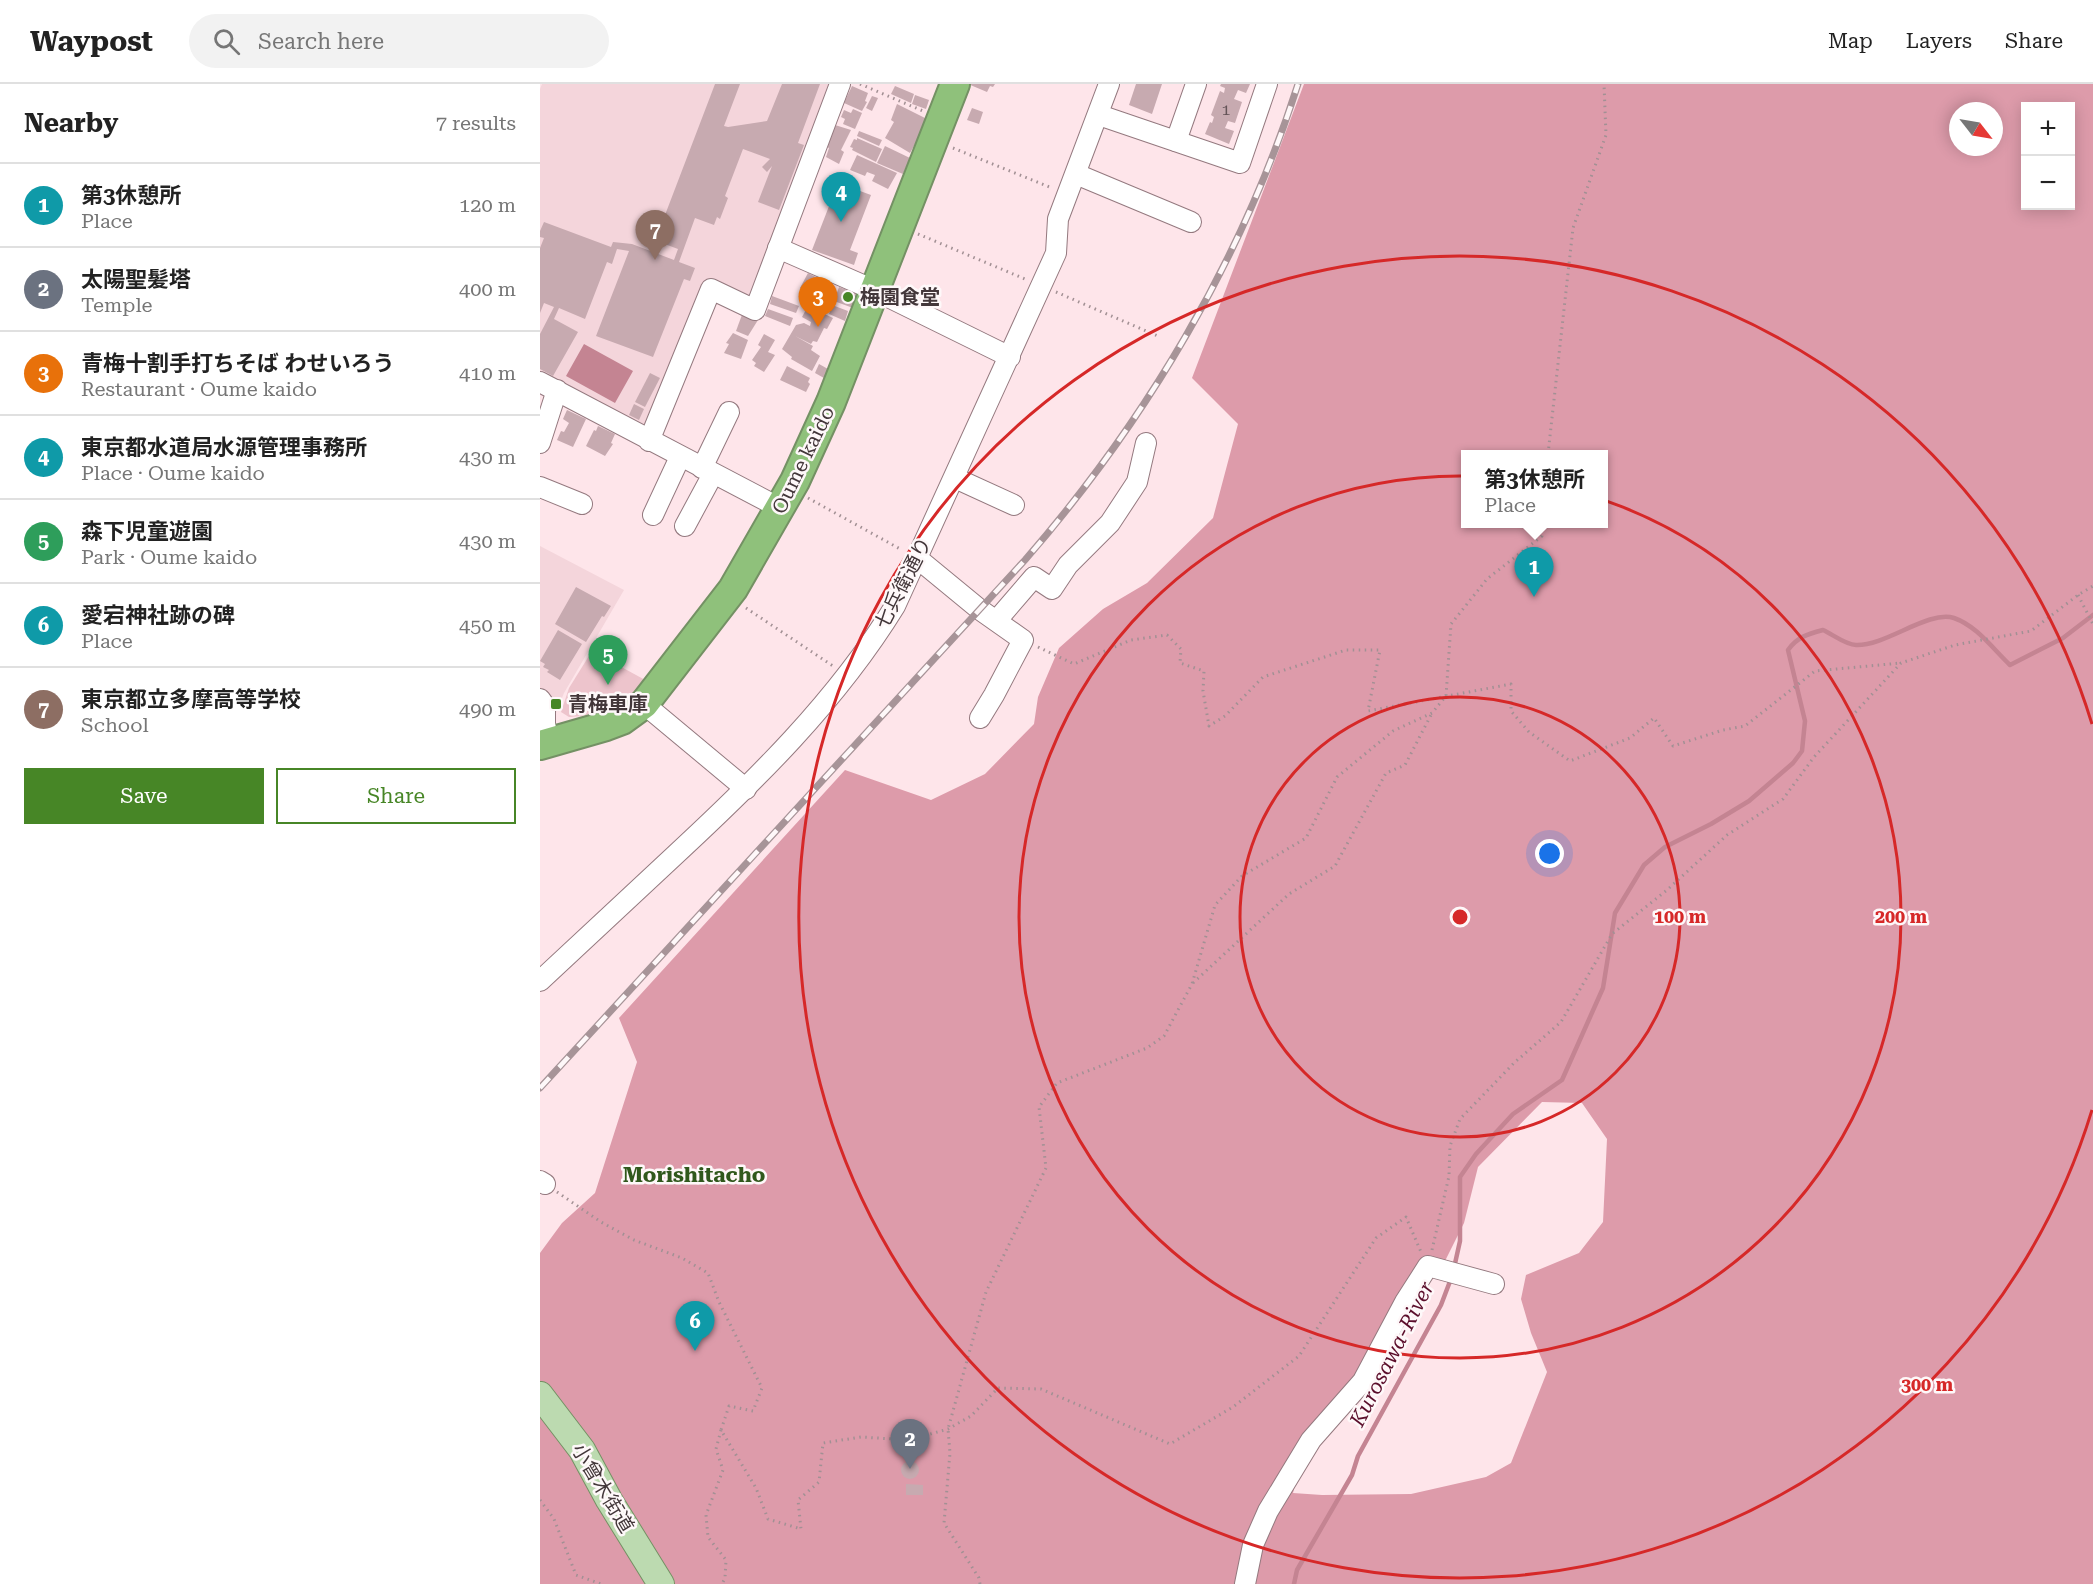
<!DOCTYPE html>
<html lang="en">
<head>
<meta charset="utf-8">
<style>
  :root { --surface:#fff; --page:#f2f2f2; --text:#222; --muted:#767676; --line:#e0e0e0; --accent:#478626 }
  body { margin:0; font-family:"Roboto Serif","Noto Sans JP",serif; background:var(--page); color:var(--text) }
  .controls { position:absolute; right:18px; top:18px; display:grid; overflow:hidden; border-radius:0px; box-shadow:0 3px 15px #0003 }
  .controls button { width:54px; height:54px; display:grid; place-items:center; padding:0; border:0; border-bottom:2px solid var(--line); background:var(--surface); color:var(--text); font:30px sans-serif }
  .compass { position:absolute; left:1409px; top:18px; width:54px; height:54px; border-radius:50%; background:var(--surface); box-shadow:0 3px 15px #0003; rotate:121deg }
  .you { position:absolute; left:1010px; top:770px; width:21px; height:21px; margin:-15px; border:4px solid #fff; border-radius:50%; background:#1a73e8; box-shadow:0 0 0 9px #1a73e833 }
  .badge { display:grid; place-items:center; width:39px; height:39px; border-radius:50%; background:var(--accent); color:#fff; font-size:20px; font-weight:700 }
  .pin { position:absolute; translate:-50% -50px; filter:drop-shadow(0 2px 3px #0008) }
  .pin::after { content:''; position:absolute; top:32px; width:21px; height:18px; background:inherit; clip-path:polygon(0 0,100% 0,50% 100%) }
  .popup { position:absolute; left:921px; top:366px; width:147px; height:78px; box-sizing:border-box; display:grid; place-content:center; border-radius:0px; background:var(--surface); filter:drop-shadow(0 2px 4px #0005); font-size:20px; white-space:nowrap; color:var(--muted) }
  .popup b { font-size:22px; color:var(--text) }
  .popup::after { content:''; position:absolute; left:50%; top:100%; margin-left:-12px; border:12px solid transparent; border-top-color:var(--surface) }
  .list { margin:0; padding:0; list-style:none }
  h2 { display:flex; justify-content:space-between; align-items:center; height:78px; margin:0; padding:0 24px; font-size:26px }
  h2 small { font-size:20px; font-weight:400; color:var(--muted) }
  .list li { display:grid; grid-template-columns:39px 1fr auto; gap:18px; align-items:center; box-sizing:border-box; height:84px; padding:0 24px; border-top:2px solid var(--line) }
  .list b { display:block; font-size:22px; white-space:nowrap }
  .list p { margin:0; font-size:20px; white-space:nowrap; color:var(--muted) }
  .list em { font-size:20px; font-style:normal; color:var(--muted) }
  .actions { display:flex; gap:12px; padding:18px 24px }
  .actions a { flex:1; padding:14px 0; border:2px solid var(--accent); border-radius:0px; text-align:center; font-size:21px; color:var(--accent) }
  .actions .main { background:var(--accent); color:#fff }
  .icon { flex:none; width:33px; height:33px; fill:none; stroke:currentColor; stroke-width:2; stroke-linecap:round; stroke-linejoin:round }
  .map { position:relative; flex:none; width:1553px; height:1500px; overflow:hidden }
  header { display:flex; align-items:center; gap:36px; box-sizing:border-box; height:84px; padding:0 30px; background:var(--surface); border-bottom:2px solid var(--line) }
  header strong { font-size:28px }
  nav { display:flex; gap:33px; margin-inline-start:auto; font-size:21px }
  .search { width:420px; height:54px; background:var(--page); display:flex; align-items:center; gap:15px; box-sizing:border-box; padding:0 21px; border-radius:33px; color:var(--muted); font-size:22px }
  main { display:flex }
  aside { flex:1; background:var(--surface) }
  .map>svg:first-child { display:block }
  .built { fill:#f4d5db }
  .green { fill:#edc4cc }
  .forest { fill:#dd9baa; fill-rule:evenodd }
  .water { fill:#c48492 }
  .lines { fill:none; stroke-linecap:round; stroke-linejoin:round }
  .stream { stroke:#c48492; stroke-width:4.5 }
  .building { fill:#c7aab0 }
  .minor-casing { stroke:#94797f; stroke-width:22 }
  .major-casing { stroke:#749164; stroke-width:28 }
  .highway-casing { stroke:#749164; stroke-width:32 }
  .path { stroke:#a29094; stroke-width:3; stroke-dasharray:1.5 4.5; stroke-linecap:butt }
  .minor { stroke:#fff; stroke-width:20 }
  .major { stroke:#bcdab0; stroke-width:26 }
  .highway { stroke:#8fc17b; stroke-width:28 }
  .rail-casing { stroke:#a79498; stroke-width:7 }
  .rail { stroke:#fef8f9; stroke-width:4.5; stroke-dasharray:14; stroke-linecap:butt }
  .ring { fill:none; stroke:#d62828; stroke-width:3 }
  .poi-dot { fill:#478626; stroke:#fef8f9; stroke-width:2 }
  .labels { text-anchor:middle; dominant-baseline:central; stroke-width:5; stroke-linejoin:round; paint-order:stroke }
  .number-label { font-size:16px; fill:#645458 }
  .poi-label { font-size:20px; font-weight:bold; fill:#43373a; stroke:#fef8f9; text-anchor:start }
  .street-label { font-size:20px; fill:#43373a; stroke:#fef8f9 }
  .neighbourhood-label { font-size:21px; font-weight:bold; fill:#30581c; stroke:#fef8f9 }
  .water-label { font-size:21px; font-style:italic; fill:#5b0e2b; stroke:#fef8f9 }
  .centre { fill:#d62828; stroke:#fef8f9; stroke-width:3 }
  .ring-label { font-size:18px; text-anchor:middle; font-weight:bold; fill:#d62828; stroke:#fef8f9; stroke-width:5; stroke-linejoin:round; paint-order:stroke }
</style>
</head>
<body>
<header>
<strong>Waypost</strong>
<div class="search"><svg class="icon" aria-label="search" viewBox="0 0 24 24"><circle cx="10" cy="10" r="6"/><path d="M15 15l6 6"/></svg>Search here</div>
<nav><a>Map</a><a>Layers</a><a>Share</a></nav>
</header>
<main>
<aside>
<h2>Nearby<small>7 results</small></h2>
<ul class="list">
<li><span class="badge" style="background:#0f9aa8">1</span><div><b>第3休憩所</b><p>Place</p></div><em>120 m</em></li>
<li><span class="badge" style="background:#6b7280">2</span><div><b>太陽聖髪塔</b><p>Temple</p></div><em>400 m</em></li>
<li><span class="badge" style="background:#e8710a">3</span><div><b>青梅十割手打ちそば わせいろう</b><p>Restaurant · Oume kaido</p></div><em>410 m</em></li>
<li><span class="badge" style="background:#0f9aa8">4</span><div><b>東京都水道局水源管理事務所</b><p>Place · Oume kaido</p></div><em>430 m</em></li>
<li><span class="badge" style="background:#2e9e5b">5</span><div><b>森下児童遊園</b><p>Park · Oume kaido</p></div><em>430 m</em></li>
<li><span class="badge" style="background:#0f9aa8">6</span><div><b>愛宕神社跡の碑</b><p>Place</p></div><em>450 m</em></li>
<li><span class="badge" style="background:#8d6e63">7</span><div><b>東京都立多摩高等学校</b><p>School</p></div><em>490 m</em></li>
</ul>
<div class="actions"><a class="main">Save</a><a>Share</a></div>
</aside>
<div class="map">
<svg width="1553" height="1500" viewBox="0 0 1553 1500">
  <rect width="100%" height="100%" fill="#fee5ea"/>
  <g class="built">
    <path d="M2,0H296L214,217L170,199L109,342L102,347L0,293V5Z"/>
    <path d="M0,462L84,506L24,609L12,639L0,623Z"/>
  </g>
  <path class="green" d="M52,567L107,597L86,620L42,632L29,633L21,628L29,604Z"/>
  <path class="forest" d="M764,0H1553V1500H0V1169L22,1139L55,1109L97,978L79,934L305,686L391,716L445,690L494,640L498,613L519,564L563,525L607,499L673,434L698,340L652,294ZM1486,22H1530V122H1486ZM1418,27H1454V63H1418ZM925,370H1063V440H925ZM1002,1018L1042,1019L1067,1055L1063,1138L1039,1169L986,1191L981,1215L991,1249L1007,1288L971,1379L946,1393L871,1410L782,1411L753,1409L767,1353L823,1306L863,1203L905,1177L924,1139L938,1083Z"/>
  <path class="water" d="M44,260L93,287L75,319L26,292Z"/>
  <g class="lines">
    <g class="stream">
      <path d="M914,1184L920,1157V1093L936,1070L973,1030L1022,996L1063,904L1075,829L1104,781L1125,763L1171,740L1209,717L1253,679L1262,667L1265,637L1248,566C1257,553 1268,550 1283,546C1292,550 1306,561 1316,561C1346,562 1388,526 1414,534C1437,542 1453,565 1470,581L1523,554L1553,531"/>
      <path d="M754,1500L757,1486L812,1391L818,1372L901,1221L912,1192"/>
    </g>
  </g>
  <g class="building">
    <path d="M175,0H200L184,42L188,43L227,37L242,0H280L258,59L264,61L239,126L218,118L232,82L227,88L222,83L230,75L203,65L185,112L188,114L180,135L177,133L174,141L155,134L139,178L155,184L150,197L144,195L113,273L56,252L89,167L77,165L72,180L67,178L45,235L19,224L14,235L38,248L13,292L0,285V250L14,223L4,219L0,229V164L4,154L0,153V147L4,138L71,163L73,158L92,160L134,176L138,165L122,159L124,154L117,152Z"/>
    <path d="M428,0H455L453,3L450,2L447,8Z"/>
    <path d="M596,0H622L612,30L589,21Z"/>
    <path d="M681,0H710L706,9L698,6L694,15L702,18L695,39L688,37L685,44L694,47L689,60L665,50L670,38L672,39L674,33L671,31L680,7L684,9L685,4L680,2Z"/>
    <path d="M312,2L328,9L325,17L327,18L322,27L304,19Z"/>
    <path d="M355,2L374,10L371,19L351,10Z"/>
    <path d="M375,11L389,16L386,25L372,20Z"/>
    <path d="M332,12L338,14L332,27L326,24Z"/>
    <path d="M357,20L387,35L383,46L370,69L345,54L354,38L351,36Z"/>
    <path d="M432,24L443,28L439,40L427,36Z"/>
    <path d="M313,25L322,29L315,45L303,40L305,35L301,33L304,26L311,29Z"/>
    <path d="M295,41L311,46L301,66L304,68L299,80L286,73L289,64L287,63Z"/>
    <path d="M319,47L342,56L339,62L317,52Z"/>
    <path d="M317,54L342,65L336,78L312,66L313,64L310,63L314,55L317,56Z"/>
    <path d="M345,62L370,74L363,90L337,79Z"/>
    <path d="M317,71L357,89L348,105L332,97L335,91L327,88L325,92L310,86Z"/>
    <path d="M298,99L331,111L310,166L318,169L314,181L272,166Z"/>
    <path d="M268,189L285,198L271,222L264,218L266,215L261,212L264,206L260,204Z"/>
    <path d="M299,203L319,210L313,224L294,217Z"/>
    <path d="M285,210L293,213L287,227L279,224Z"/>
    <path d="M232,212L259,222L256,229L230,220Z"/>
    <path d="M292,221L308,227L305,237L289,230Z"/>
    <path d="M268,222L293,234L287,245L284,244L277,258L273,257L271,260L255,252L273,262L271,266L280,272L272,287L251,275L252,273L242,265L256,241L264,239L270,242L271,238L262,233Z"/>
    <path d="M228,225L253,234L250,242L225,232Z"/>
    <path d="M203,228L218,236L208,252L196,247Z"/>
    <path d="M193,249L208,256L201,275L184,269L189,260L186,259Z"/>
    <path d="M224,250L235,256L228,268L235,271L224,288L214,282L216,279L212,276L221,263L218,261Z"/>
    <path d="M279,280L288,285L284,294L275,289Z"/>
    <path d="M247,282L270,294L268,298L270,300L266,308L240,296Z"/>
    <path d="M110,289L120,294L105,323L95,318Z"/>
    <path d="M94,320L104,325L99,336L89,331Z"/>
    <path d="M27,326L46,335L33,363L17,356L21,347L24,348L29,339L23,335Z"/>
    <path d="M58,342L75,350L71,359L73,360L65,372L46,362L54,346L56,347Z"/>
    <path d="M36,503L71,522L64,533L62,532L46,558L15,540Z"/>
    <path d="M18,546L42,560L20,596L7,588L9,586L3,583L5,580L0,577Z"/>
    <circle cx="370" cy="1386" r="9"/>
    <path d="M366,1400L383,1401V1411H366Z"/>
  </g>
  <g class="lines">
    <defs>
      <g id="minor">
        <path d="M559,31L700,79L727,0"/>
        <path d="M636,57L656,0"/>
        <path d="M536,90L651,138"/>
        <path d="M238,164L334,206L470,273"/>
        <path d="M0,298L240,424"/>
        <path d="M109,357L171,205L215,226L300,0"/>
        <path d="M0,359L17,306"/>
        <path d="M162,384L189,328"/>
        <path d="M415,394L474,421"/>
        <path d="M0,403L42,420"/>
        <path d="M113,431L140,373"/>
        <path d="M145,442L173,390"/>
        <path d="M377,474L439,525L483,556L454,611L440,634"/>
        <path d="M457,536L494,493L512,505L528,481L570,439L597,398L606,359"/>
        <path d="M0,615L5,622V640L9,658"/>
        <path d="M104,620L206,705"/>
        <path d="M0,897C44,856 89,814 133,773C215,697 296,618 355,522L516,169L518,135L569,0"/>
        <path d="M0,1097L5,1100"/>
        <path d="M705,1500L713,1461L728,1427L771,1356L823,1297L865,1218L888,1182L954,1200"/>
      </g>
      <path id="major" d="M0,1311L42,1366L69,1416L121,1500"/>
      <path id="highway" d="M0,661L66,642L82,636L104,620L193,505L255,397L291,318L415,0"/>
    </defs>
    <use href="#minor" class="minor-casing"/>
    <use href="#major" class="major-casing"/>
    <use href="#highway" class="highway-casing"/>
    <g class="path">
      <path d="M320,0L383,27"/>
      <path d="M413,64L512,104"/>
      <path d="M378,150L485,195"/>
      <path d="M516,208L620,253"/>
      <path d="M1008,370L1033,144L1066,51L1064,0"/>
      <path d="M268,414L362,466"/>
      <path d="M1538,511L1553,540"/>
      <path d="M206,524L293,582"/>
      <path d="M498,563L534,580L591,556L627,551L641,565L640,579L664,587L663,607L669,642L685,632L723,593L806,566H840L828,627L971,600V627L989,648L1030,677L1090,654L1114,634L1133,662L1183,646L1205,642L1275,587L1361,579"/>
      <path d="M653,899L749,810L795,782L846,689L865,681L891,631"/>
      <path d="M17,1108L61,1138L94,1156L142,1174L168,1189L179,1218L222,1304L213,1327L189,1322L181,1346L216,1404L228,1435L261,1445L258,1416L279,1398L283,1359L321,1353L369,1356L408,1345L431,1332L458,1304L501,1305L630,1360L693,1323L759,1272L836,1154L866,1133L881,1168"/>
      <path d="M892,1166L909,1092L910,1062L920,1035L974,979L1021,938L1072,850L1127,806L1187,751L1243,715L1274,673L1361,579L1415,561L1491,547L1538,511L1553,502"/>
      <path d="M181,1346L176,1365L183,1386L166,1431L168,1453L186,1476L185,1494L182,1500"/>
      <path d="M0,1416L14,1435L36,1491L61,1500"/>
      <path d="M440,1500L439,1494L404,1439L410,1369L408,1345L446,1208L506,1084L499,1023L517,999L607,964L624,952L652,900L675,821L702,792L766,754L797,693L853,647L892,629L906,612L911,540L947,495L1002,452L1003,440"/>
    </g>
    <use href="#minor" class="minor"/>
    <use href="#major" class="major"/>
    <use href="#highway" class="highway"/>
    <defs>
      <path id="rail" d="M0,1004L485,476C606,337 702,176 758,0"/>
    </defs>
    <use href="#rail" class="rail-casing"/>
    <use href="#rail" class="rail"/>
  </g>
  <g class="ring">
    <circle cx="920" cy="833" r="220"/>
    <circle cx="920" cy="833" r="441"/>
    <path d="M1552 1026A661 661 0 1 1 1552 640"/>
  </g>
  <g class="poi-dot">
    <circle cx="308" cy="213" r="6"/>
    <rect x="10" y="614" width="12" height="12" rx="3"/>
  </g>
  <g class="labels">
    <g class="number-label">
      <text x="686" y="25">1</text>
    </g>
    <g class="poi-label">
      <text x="320" y="213">梅園食堂</text>
      <text x="28" y="620">青梅車庫</text>
    </g>
    <g class="street-label">
      <text transform="translate(263 376) rotate(-64)">Oume kaido</text>
      <text transform="translate(363 499) rotate(-63)">七兵衛通り</text>
      <text transform="translate(63 1404) rotate(59)">小曾木街道</text>
    </g>
    <g class="neighbourhood-label">
      <text x="154" y="1091">Morishitacho</text>
    </g>
    <g class="water-label">
      <text transform="translate(852 1270) rotate(-63)">Kurosawa-River</text>
    </g>
  </g>
  <circle cx="920" cy="833" r="9" class="centre"/>
  <g class="ring-label">
    <text x="1140" y="839">100 m</text>
    <text x="1361" y="839">200 m</text>
    <text x="1387" y="1307">300 m</text>
  </g>
</svg>
<div class="controls">
<button>+</button>
<button>−</button>
</div>
<svg class="compass" viewBox="-18 -18 36 36"><path d="M0-13l5 13h-10z" fill="#e53935"/><path d="M0 13l5-13h-10z" fill="#767676"/></svg>
<div class="you"></div>
<div class="pin badge" style="left:994px;top:513px;background:#0f9aa8">1</div>
<div class="popup"><b>第3休憩所</b>Place</div>
<div class="pin badge" style="left:370px;top:1385px;background:#6b7280">2</div>
<div class="pin badge" style="left:278px;top:243px;background:#e8710a">3</div>
<div class="pin badge" style="left:301px;top:138px;background:#0f9aa8">4</div>
<div class="pin badge" style="left:68px;top:601px;background:#2e9e5b">5</div>
<div class="pin badge" style="left:155px;top:1267px;background:#0f9aa8">6</div>
<div class="pin badge" style="left:115px;top:176px;background:#8d6e63">7</div>
</div>
</main>
</body>
</html>
